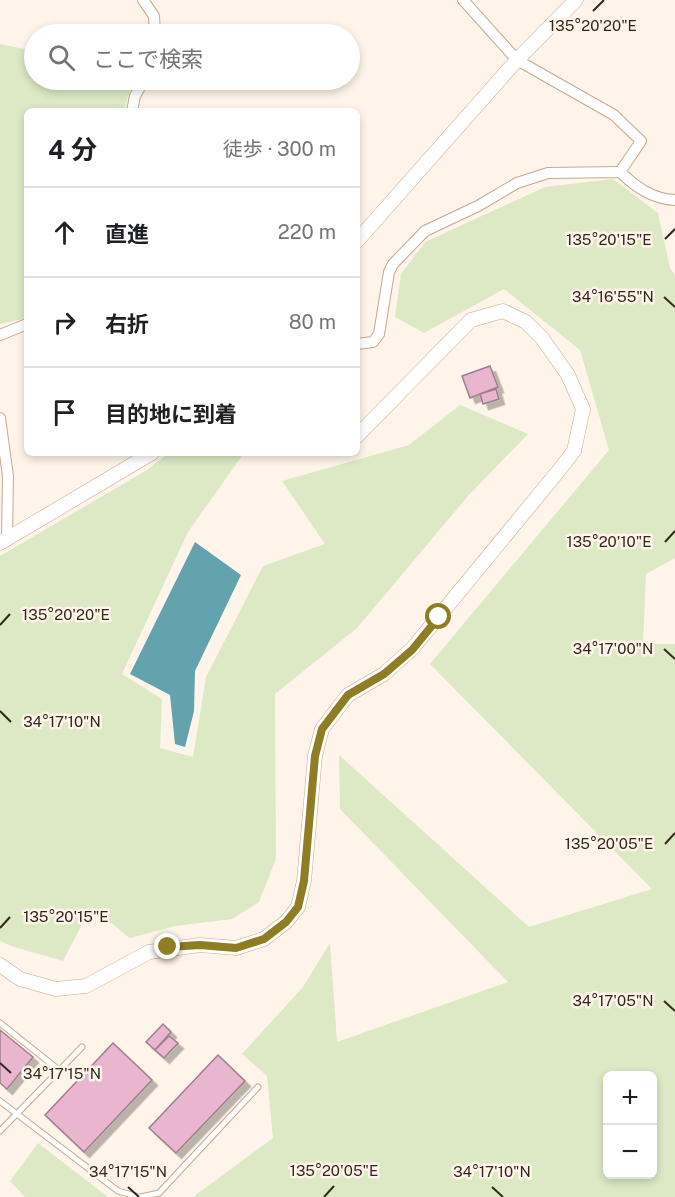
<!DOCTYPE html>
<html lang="ja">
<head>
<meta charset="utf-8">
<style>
  :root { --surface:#fff; --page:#f6f6f6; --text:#202124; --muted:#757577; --line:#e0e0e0 }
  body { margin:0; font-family:"Public Sans","Noto Sans JP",sans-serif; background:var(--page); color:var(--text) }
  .controls { position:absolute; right:18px; bottom:18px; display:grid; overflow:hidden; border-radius:9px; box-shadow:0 3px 9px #0003 }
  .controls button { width:54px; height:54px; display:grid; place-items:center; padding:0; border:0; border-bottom:2px solid var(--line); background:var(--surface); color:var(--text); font:30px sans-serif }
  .stop { position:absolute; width:18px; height:18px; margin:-14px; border:4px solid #8e7d23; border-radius:50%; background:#fff }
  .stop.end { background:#8e7d23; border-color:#fff; box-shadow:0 2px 6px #0008 }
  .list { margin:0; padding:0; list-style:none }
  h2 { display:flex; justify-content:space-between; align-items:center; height:78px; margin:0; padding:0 24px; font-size:26px }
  h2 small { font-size:20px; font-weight:400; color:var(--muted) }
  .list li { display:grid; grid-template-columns:39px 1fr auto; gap:18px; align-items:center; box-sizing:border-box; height:90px; padding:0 24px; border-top:2px solid var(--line) }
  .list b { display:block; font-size:22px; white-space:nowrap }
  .list em { font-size:20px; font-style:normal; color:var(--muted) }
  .icon { flex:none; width:33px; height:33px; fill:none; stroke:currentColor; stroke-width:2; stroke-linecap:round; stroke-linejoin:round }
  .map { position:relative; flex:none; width:675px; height:1197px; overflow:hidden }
  .search { position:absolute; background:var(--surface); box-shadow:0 3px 9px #0003; left:24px; top:24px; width:336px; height:66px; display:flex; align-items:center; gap:15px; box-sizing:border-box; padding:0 21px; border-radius:33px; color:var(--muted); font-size:22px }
  .panel { position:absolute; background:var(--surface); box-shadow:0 3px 9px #0003; left:24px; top:108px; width:336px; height:348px; border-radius:9px }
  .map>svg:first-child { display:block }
  .green { fill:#dde9c5; fill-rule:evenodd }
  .water { fill:#63a3ae }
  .building { fill:#eab6cf; stroke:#9e7e8e; stroke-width:1.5; filter:url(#shadow) }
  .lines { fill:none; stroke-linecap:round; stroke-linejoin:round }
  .service-casing { stroke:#c3aa90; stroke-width:7 }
  .minor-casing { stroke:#c3aa90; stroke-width:12 }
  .tertiary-casing { stroke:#c3aa90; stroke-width:15 }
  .service { stroke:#fff; stroke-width:5 }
  .minor { stroke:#fff; stroke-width:10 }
  .tertiary { stroke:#fff; stroke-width:14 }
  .route { stroke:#8e7d23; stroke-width:8 }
  .ticks { fill:none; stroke:#31271d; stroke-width:2 }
  .ticks-label { font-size:15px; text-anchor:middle; fill:#31271d; stroke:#fef4e9; stroke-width:5; stroke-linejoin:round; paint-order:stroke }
</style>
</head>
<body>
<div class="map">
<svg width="675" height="1197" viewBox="0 0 675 1197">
  <defs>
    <filter id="shadow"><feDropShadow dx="5.5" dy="5.5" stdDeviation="0" flood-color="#0004"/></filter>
  </defs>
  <rect width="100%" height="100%" fill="#fef4e9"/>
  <g class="green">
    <path d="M0,44L34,51V80H119L131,86L124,111H27V318L0,324Z"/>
    <path d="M613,179L658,213L670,268L675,275V558L646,574L643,644H675V1197H193L273,1138L267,1076L242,1054L303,987L330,943L337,1042L508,982L340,809L339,755L529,927L652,889L430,664L609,450L580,350L504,289L424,333L395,317L401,274L425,242L545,187ZM608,1076H652V1174H608Z"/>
    <path d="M460,405L528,434L468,496L357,628L275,694L276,859L259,902L232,919L175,926L130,938L91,907L63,961L11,946L0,941V556L147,470L169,453H244L188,532L122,674L162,699L160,748L193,757L206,677L263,566L325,544L282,481L409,445Z"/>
    <path d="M38,1143L108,1197H25L10,1181Z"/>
  </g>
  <path class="water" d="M195,542L241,575L195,671L194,711L185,747L175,744L170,695L130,674Z"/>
  <g class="building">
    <path d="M490,366L498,387L470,398L462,376Z"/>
    <path d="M496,389L499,399L483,404L480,394Z"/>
    <path d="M163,1024L171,1032L155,1050L146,1042Z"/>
    <path d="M0,1030L33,1057L7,1089L0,1083Z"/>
    <path d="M169,1036L178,1043L164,1058L155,1050Z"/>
    <path d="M113,1043L152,1080L84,1152L45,1115Z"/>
    <path d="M218,1055L245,1081L176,1153L149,1128Z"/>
  </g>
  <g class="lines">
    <defs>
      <g id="service">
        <path d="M0,1023L59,1070"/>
        <path d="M0,1101L118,1191L139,1197"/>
        <path d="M0,1131L82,1047"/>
        <path d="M141,1197L159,1193L258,1087"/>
      </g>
      <g id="minor">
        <path d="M143,0L154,16L155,34"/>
        <path d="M463,0L517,60L614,115L641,141L620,172"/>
        <path d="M132,111L135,96L144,80"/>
        <path d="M0,335L27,324"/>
        <path d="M357,344L373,342L379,334L389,272L393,264L425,231L478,206L517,183L548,173L620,172C636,187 652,199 675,200"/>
        <path d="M0,418L8,476L7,539"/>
      </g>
      <g id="tertiary">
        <path d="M357,241L517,60L576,0"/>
        <path d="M0,543L152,453"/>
        <path d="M0,965L20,979L56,989L86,986L149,952L200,945L236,948L264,939L286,922L298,907L304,881L315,756L322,729L348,695L384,674L412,649L556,474L574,451L583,409L568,375L542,338L526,322L503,311L471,320L357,436"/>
      </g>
    </defs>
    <use href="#service" class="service-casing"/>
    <use href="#minor" class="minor-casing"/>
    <use href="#tertiary" class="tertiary-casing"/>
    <use href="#service" class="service"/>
    <use href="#minor" class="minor"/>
    <use href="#tertiary" class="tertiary"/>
  </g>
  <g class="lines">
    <path class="route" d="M168,947L200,945L236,948L264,939L286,922L298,907L304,881L315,756L322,729L348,695L384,674L412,650L439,617"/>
  </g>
  <path class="ticks" d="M593,11L604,0M665,239L675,229M664,297L675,307M665,542L675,531M0,625L10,614M664,649L675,659M0,711L11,722M665,844L675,833M0,928L10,917M664,1001L675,1011M0,1063L11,1073M128,1187L139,1197M492,1187L503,1197M324,1197L334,1186"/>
  <g class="ticks-label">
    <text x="593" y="31">135°20'20"E</text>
    <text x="609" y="245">135°20'15"E</text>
    <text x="613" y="302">34°16'55"N</text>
    <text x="609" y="547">135°20'10"E</text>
    <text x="66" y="620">135°20'20"E</text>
    <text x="613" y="654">34°17'00"N</text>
    <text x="62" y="727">34°17'10"N</text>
    <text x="609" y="849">135°20'05"E</text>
    <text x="66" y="922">135°20'15"E</text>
    <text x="613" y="1006">34°17'05"N</text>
    <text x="62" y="1079">34°17'15"N</text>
    <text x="334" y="1176">135°20'05"E</text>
    <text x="128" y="1177">34°17'15"N</text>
    <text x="492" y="1177">34°17'10"N</text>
  </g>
</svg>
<div class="controls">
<button>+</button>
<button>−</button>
</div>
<div class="stop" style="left:439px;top:617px"></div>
<div class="stop end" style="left:168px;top:947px"></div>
<div class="search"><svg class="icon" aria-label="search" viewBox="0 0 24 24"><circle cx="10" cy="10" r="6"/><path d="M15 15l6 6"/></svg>ここで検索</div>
<section class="panel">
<h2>4 分<small>徒歩 · 300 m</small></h2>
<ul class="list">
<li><svg class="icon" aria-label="ahead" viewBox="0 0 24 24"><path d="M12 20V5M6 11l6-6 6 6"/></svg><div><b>直進</b></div><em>220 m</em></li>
<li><svg class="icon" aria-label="right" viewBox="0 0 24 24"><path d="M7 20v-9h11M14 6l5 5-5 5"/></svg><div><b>右折</b></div><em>80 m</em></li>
<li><svg class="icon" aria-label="arrive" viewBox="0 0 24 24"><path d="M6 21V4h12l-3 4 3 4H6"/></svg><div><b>目的地に到着</b></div></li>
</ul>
</section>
</div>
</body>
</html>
